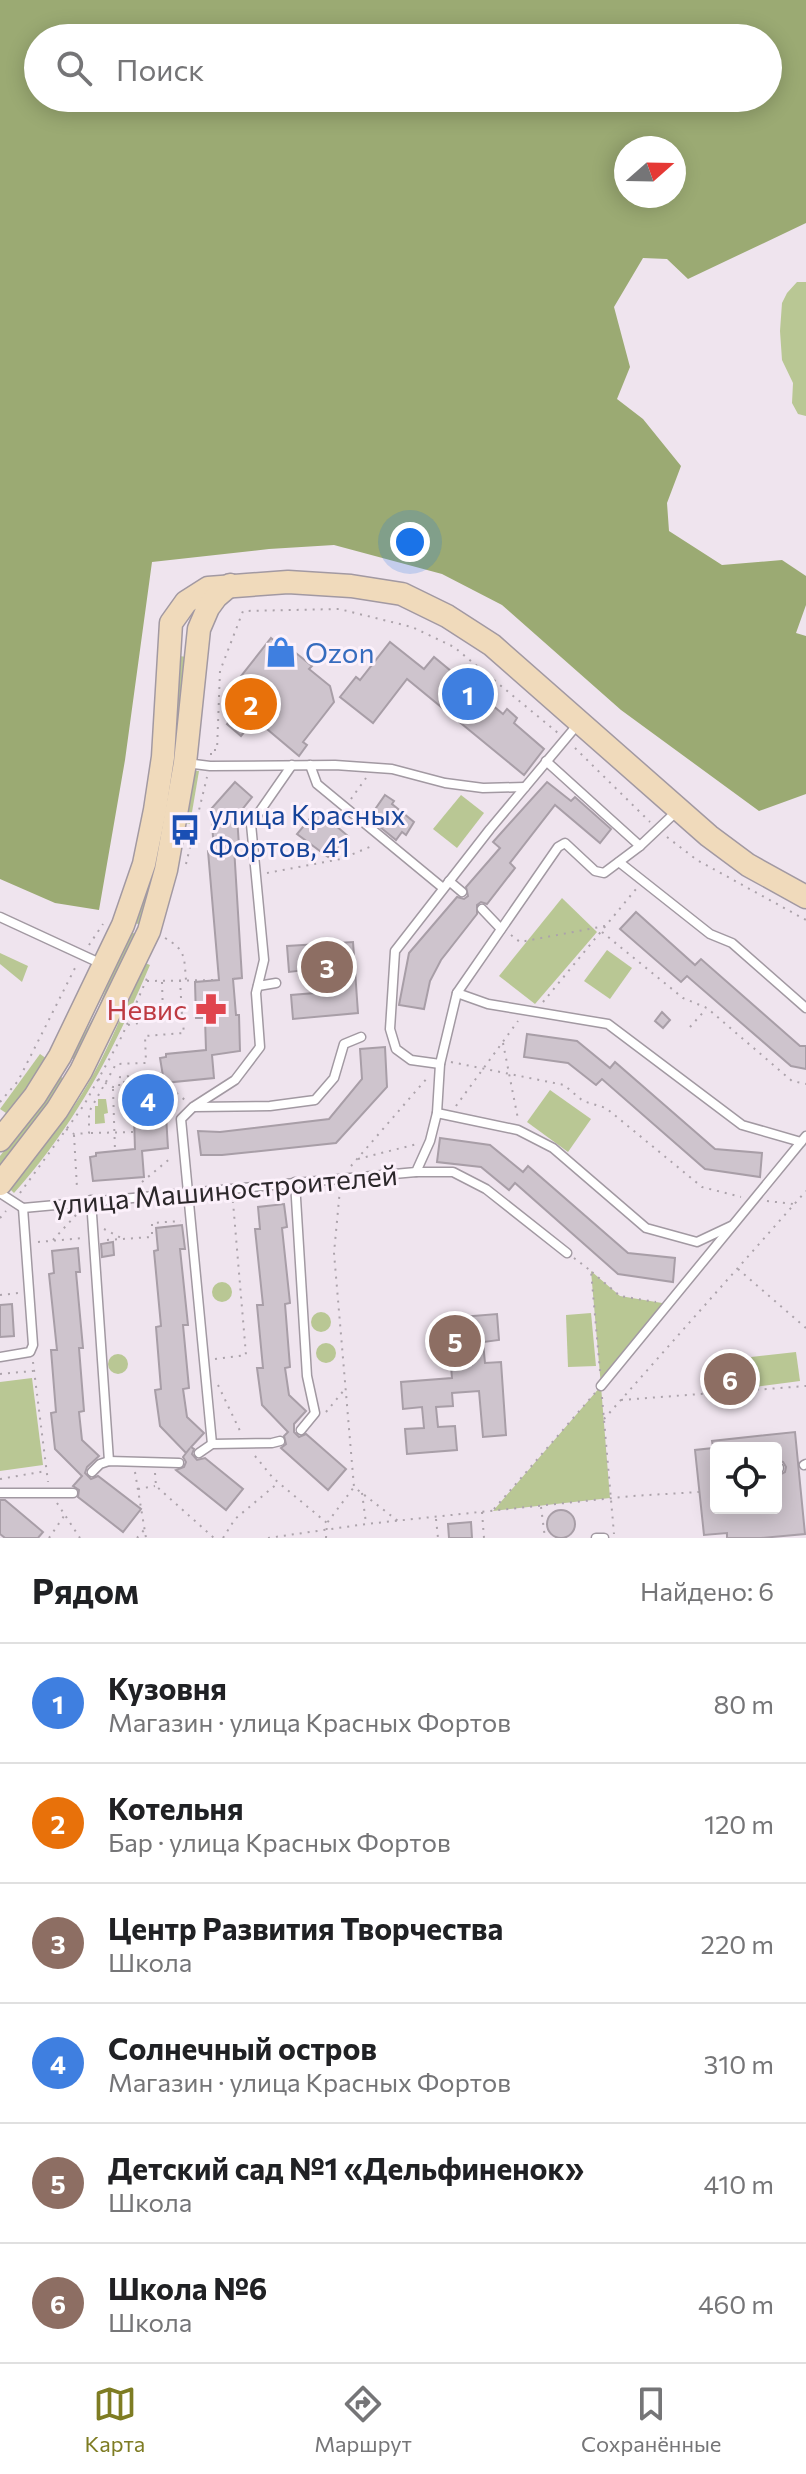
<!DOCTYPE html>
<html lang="ru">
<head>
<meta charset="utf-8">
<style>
  :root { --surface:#fff; --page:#f6f6f6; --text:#202124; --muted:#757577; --line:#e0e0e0; --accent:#7e7c23 }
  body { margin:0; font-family:Commissioner,sans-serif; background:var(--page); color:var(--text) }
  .controls { position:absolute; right:24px; bottom:24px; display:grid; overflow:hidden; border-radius:8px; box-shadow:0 4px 20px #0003 }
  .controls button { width:72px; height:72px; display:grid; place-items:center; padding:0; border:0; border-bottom:2px solid var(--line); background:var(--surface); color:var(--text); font:40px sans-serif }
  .compass { position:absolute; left:614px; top:136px; width:72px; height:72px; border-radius:50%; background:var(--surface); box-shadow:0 4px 20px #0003; rotate:70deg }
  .you { position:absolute; left:410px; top:542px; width:28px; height:28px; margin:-20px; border:6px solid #fff; border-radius:50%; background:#1a73e8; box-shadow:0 0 0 12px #1a73e833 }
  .badge { display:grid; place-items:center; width:52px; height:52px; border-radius:50%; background:var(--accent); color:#fff; font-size:26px; font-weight:700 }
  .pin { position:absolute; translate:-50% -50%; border:4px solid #fff; box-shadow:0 2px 8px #0006 }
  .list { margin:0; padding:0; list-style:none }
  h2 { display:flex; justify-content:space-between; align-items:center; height:104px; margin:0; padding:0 32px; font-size:34px }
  h2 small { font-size:26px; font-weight:400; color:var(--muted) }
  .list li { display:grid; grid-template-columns:52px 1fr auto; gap:24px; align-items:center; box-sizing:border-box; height:120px; padding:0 32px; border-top:2px solid var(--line) }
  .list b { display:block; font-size:30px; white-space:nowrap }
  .list p { margin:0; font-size:26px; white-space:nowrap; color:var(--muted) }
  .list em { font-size:26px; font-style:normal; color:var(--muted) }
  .icon { flex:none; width:44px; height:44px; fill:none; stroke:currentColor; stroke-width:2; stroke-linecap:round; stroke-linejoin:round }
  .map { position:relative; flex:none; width:806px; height:1538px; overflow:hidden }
  .search { position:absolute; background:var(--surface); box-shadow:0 4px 20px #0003; left:24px; right:24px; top:24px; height:88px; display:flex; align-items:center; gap:20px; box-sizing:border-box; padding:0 28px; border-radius:44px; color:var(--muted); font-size:30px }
  .sheet { height:824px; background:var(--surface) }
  nav { display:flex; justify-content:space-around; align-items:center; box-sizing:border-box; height:112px; border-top:2px solid var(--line); background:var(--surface); font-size:22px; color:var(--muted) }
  nav a { display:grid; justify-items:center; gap:4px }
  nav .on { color:var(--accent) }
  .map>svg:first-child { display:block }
  .green { fill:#b9c794 }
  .forest { fill:#9baa73; fill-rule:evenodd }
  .building { fill:#cec4cd; stroke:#a89ea7; stroke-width:2; fill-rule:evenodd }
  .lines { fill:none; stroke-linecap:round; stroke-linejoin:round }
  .lane-casing { stroke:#a299a2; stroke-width:11 }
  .secondary-casing { stroke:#a299a2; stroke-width:25 }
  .path { stroke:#aca3ab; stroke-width:2; stroke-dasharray:2 6; stroke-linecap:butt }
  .lane { stroke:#fff; stroke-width:8 }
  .secondary { stroke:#f0dabb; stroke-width:22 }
  .labels { text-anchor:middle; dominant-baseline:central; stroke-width:6; stroke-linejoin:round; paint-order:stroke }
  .shop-label { font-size:28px; fill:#366cbe; stroke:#fcf1fb; text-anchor:start }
  .transit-label { font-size:28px; fill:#164399; stroke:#fcf1fb; text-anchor:start }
  .health-label { font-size:28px; fill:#be3a42; stroke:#fcf1fb; text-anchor:end }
  .street-label { font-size:28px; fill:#2c282b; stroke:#fcf1fb }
</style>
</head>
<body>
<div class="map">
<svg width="806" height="1538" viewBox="0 0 806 1538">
  <rect width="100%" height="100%" fill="#efe4ee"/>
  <g class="green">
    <path d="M797,282H806V416L798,414L792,403L793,383L782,360L780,331L782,303L787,293Z"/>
    <path d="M179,656L187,657C179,751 169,833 141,925L132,922Z"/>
    <path d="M186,770L199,771L190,824L177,822Z"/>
    <path d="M461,795L484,813L457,848L433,829Z"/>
    <path d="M562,898L597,932L535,1004L499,976Z"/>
    <path d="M129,932L137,934L78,1064L71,1057L97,1011Z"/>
    <path d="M607,950L632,968L610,999L584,981Z"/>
    <path d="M0,953L28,966L22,982L0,964Z"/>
    <path d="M143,962L150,965C114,1050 76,1124 14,1193L8,1187C30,1161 55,1135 74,1106C104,1062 124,1011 143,962Z"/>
    <path d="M40,1054L47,1059L14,1111L6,1113L0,1109Z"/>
    <path d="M61,1077L66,1080L0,1171V1156Z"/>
    <path d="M550,1090L591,1119L568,1152L527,1122Z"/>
    <path d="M98,1099H106L108,1113L104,1114L105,1123L95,1124V1106H98Z"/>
    <path d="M591,1271L620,1296L668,1304L601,1386L610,1498L493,1511L601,1386Z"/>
    <circle cx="222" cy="1292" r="10"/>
    <circle cx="321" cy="1322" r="10"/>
    <path d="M591,1313L596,1366L568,1367L566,1315Z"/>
    <circle cx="326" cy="1353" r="10"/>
    <path d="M796,1352L800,1381L754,1387L751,1357Z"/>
    <circle cx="118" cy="1364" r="10"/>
    <path d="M32,1378L43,1465L0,1471V1382Z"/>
  </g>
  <path class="forest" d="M0,0H806V223L688,279L667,259L643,258L614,307L630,367L617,399L643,419L681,466L667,503L669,531L722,565L782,560L806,576V605L796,633L806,636V794L759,811L621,710L502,605L442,574L334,545L269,549L152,562L125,760L99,910L55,903L0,879ZM38,38H768V98H38ZM674,148V196H626V148Z"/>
  <g class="building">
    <path d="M271,638L277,643L280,640L312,666L309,669L330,686L334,702L303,742L307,745L299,756L255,719L241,736L227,724L234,715L227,708L233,700L230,697L240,682L238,680Z"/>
    <path d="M390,642L424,669L434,657L503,714L507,709L517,718L514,723L544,749L524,775L407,679L373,723L340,697L356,677L360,680Z"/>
    <path d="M235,782L252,797L237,816L239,846L234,847L242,978L233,979L236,1015H239L240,1051L212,1055L214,1078L164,1083L168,1148L142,1151L144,1177L93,1181L90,1157L96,1156V1153L135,1149L134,1117L126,1118L124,1082L163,1076L160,1058L166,1057V1054L206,1050L205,1018H196L195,982L219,980L208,851H214L211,809Z"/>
    <path d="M547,782L571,801L575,797L611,829L600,843L555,805L510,863L515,868L487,904L481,902L477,905V914L441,960L430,981L424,1009L399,1005L409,953L457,897L464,899L468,896L466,887L500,848L493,842Z"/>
    <path d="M385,795L394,801L392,804L414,822L406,835L402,832L396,840L369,818Z"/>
    <path d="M317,810L348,836L328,857L297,834Z"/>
    <path d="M636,912L695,965L701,959L800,1046H806V1069L791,1066L687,976L681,982L620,929Z"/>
    <path d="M353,942L358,1013L293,1019L291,995L315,993L313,969L289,972L287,946Z"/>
    <path d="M662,1012L670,1020L663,1028L655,1021Z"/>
    <path d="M527,1034L577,1041L610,1068L615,1062L715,1149L762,1153L760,1177L705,1169L602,1079L596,1085L568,1063L524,1057Z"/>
    <path d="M385,1047L387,1087L336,1143L222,1155H201L198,1131L220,1132L329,1119L362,1079L360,1049Z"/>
    <path d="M440,1138L490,1145L523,1172L528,1166L628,1253L675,1258L673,1282L618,1274L515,1183L509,1190L481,1167L437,1162Z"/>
    <path d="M284,1204L287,1227L282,1228L290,1303L285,1304L290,1367L285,1368L289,1395L306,1411L294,1424V1432L299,1437L306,1434L346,1469L328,1490L281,1448L286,1444L284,1436L288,1432L262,1405L257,1368H263L257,1305H263L255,1229H260L258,1207Z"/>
    <path d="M182,1225L185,1249H180L188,1325H183L189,1388L183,1389L187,1417L204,1433L191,1447L194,1449L192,1454L197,1460L205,1458L243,1489L226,1510L176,1470L184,1467L186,1462L183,1457L190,1448L186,1453L160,1426L155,1390L161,1389L156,1327L161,1326L154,1251L158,1250L156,1228Z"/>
    <path d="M113,1242L114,1255L102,1257L101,1244Z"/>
    <path d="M78,1248L80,1272H76L83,1348H79L84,1411L79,1412L82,1440L99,1456L87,1467L85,1473L91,1479L98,1476L141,1509L123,1532L78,1497L79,1490L73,1486L82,1476L55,1449L51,1413L56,1412L51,1350H57L49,1274L54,1273L52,1251Z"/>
    <path d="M12,1304L14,1336L0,1337V1305Z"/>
    <path d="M497,1314L499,1340L483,1342L485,1363L501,1362L506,1435L483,1437L479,1391L452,1393L453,1406L436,1407L438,1427L455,1426L457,1450L407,1454L405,1429L424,1428L422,1407L403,1409L401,1382L452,1378L451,1366L472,1365L470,1343L451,1344L449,1318Z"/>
    <path d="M795,1432L805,1534L761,1538H727V1533L704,1535L695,1450L713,1448L712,1441ZM716,1448H776L778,1461L783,1462L786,1467L785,1472L779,1475L780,1486H776V1508H716Z"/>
    <path d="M0,1500H5L43,1532L38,1538H5L0,1534Z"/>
    <circle cx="561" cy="1524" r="14"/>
    <path d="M471,1522L472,1538H449L448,1524Z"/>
  </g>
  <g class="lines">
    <defs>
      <g id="lane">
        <path d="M546,761L640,846"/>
        <path d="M186,763L210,766L335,765L392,769L445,783L483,788L525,787"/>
        <path d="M310,765L317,784L443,888"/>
        <path d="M619,862L710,934L732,943L806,1008"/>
        <path d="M449,881L462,892"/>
        <path d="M482,909L501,929"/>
        <path d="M0,917L104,965"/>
        <path d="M258,986L276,983"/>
        <path d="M457,993L488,1004L608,1024L742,1125L801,1142"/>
        <path d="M440,1064L411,1060L396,1049L390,1029L395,951L490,829L578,724"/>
        <path d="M194,1107L270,1106L315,1100L334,1078L344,1044L361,1037"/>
        <path d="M437,1113L518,1130L553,1148L646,1228L697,1242L731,1226"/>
        <path d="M416,1172H453L486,1189L567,1253"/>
        <path d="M295,1182L307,1376L315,1413L301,1430"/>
        <path d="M0,1193L23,1208L416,1172L430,1141L437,1113L440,1064L457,993L558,847L565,843L595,871L604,873L640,846L677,811"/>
        <path d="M91,1200L109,1461"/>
        <path d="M0,1357L30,1352L33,1345L23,1208"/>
        <path d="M601,1386L806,1136"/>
        <path d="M212,1444L181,1119L193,1107L235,1080L260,1047L256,993L264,960L251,824L292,765"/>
        <path d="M199,1453L212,1444L272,1443L280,1441"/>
        <path d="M804,1465L806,1464"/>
        <path d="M776,1468H779"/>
        <path d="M92,1472L100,1464L109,1461L179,1463"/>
        <path d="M0,1493H73"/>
        <path d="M596,1538H604"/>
      </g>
      <g id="secondary">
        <path d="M0,1140L35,1096L60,1056L123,925L144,864L155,810L163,757L171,623L186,602L208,588L288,582L351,586L402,594L447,616L492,645L709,836L748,865L806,897"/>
        <path d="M0,1184L57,1110L81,1071L149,931L166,870L185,763L199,629L208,608L216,597L230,585"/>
      </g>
    </defs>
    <use href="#lane" class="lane-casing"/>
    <use href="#secondary" class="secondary-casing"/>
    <g class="path">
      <path d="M575,748L650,822"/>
      <path d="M211,755V750H217L220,671L243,611L339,609L412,627L454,647L558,733"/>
      <path d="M351,799L366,778"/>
      <path d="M667,837L697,860L806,920"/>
      <path d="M186,864L207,777"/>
      <path d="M267,873L341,859L372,846"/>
      <path d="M602,932L683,998L707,1008L792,1081L806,1084"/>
      <path d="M511,935L520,942L605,926"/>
      <path d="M165,938C186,950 184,957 186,980"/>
      <path d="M89,945L103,924"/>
      <path d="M233,979L248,977"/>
      <path d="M147,981L219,980"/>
      <path d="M162,982L163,1015"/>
      <path d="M543,1002L636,889"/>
      <path d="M128,1025L182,1015L180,980"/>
      <path d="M690,1027L706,1009"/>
      <path d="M503,1043L518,1119"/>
      <path d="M451,1062L564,1085L583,1101L606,1108L702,1187L741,1197"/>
      <path d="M98,1079L113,1087H119L120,1077L163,1073V1076"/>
      <path d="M164,1083L185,1100"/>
      <path d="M113,1089L115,1151"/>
      <path d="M0,1102L18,1081L77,964"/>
      <path d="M456,1106L518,1021"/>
      <path d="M66,1129L74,1134L89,1133V1112L116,1064L146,1063L145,1036L184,1033L182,1015"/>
      <path d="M91,1133L135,1132"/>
      <path d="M74,1135L77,1188"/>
      <path d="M358,1159L417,1144"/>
      <path d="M351,1166L428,1077"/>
      <path d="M142,1182L172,1157"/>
      <path d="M340,1189L334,1253L354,1487L398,1521"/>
      <path d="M20,1193L84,1105L122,1036L148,976"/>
      <path d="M767,1201L794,1204"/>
      <path d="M0,1218L6,1211"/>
      <path d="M104,1229L123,1239"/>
      <path d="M53,1240L76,1215"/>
      <path d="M107,1240L152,1237V1223L181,1221"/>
      <path d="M38,1242L84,1238"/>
      <path d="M574,1258L591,1271L600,1371"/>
      <path d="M738,1269L806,1328"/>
      <path d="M592,1272L620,1296L656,1302"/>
      <path d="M0,1295L19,1293"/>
      <path d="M215,1359L246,1355L233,1202"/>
      <path d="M33,1362L48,1482"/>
      <path d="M0,1374L33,1371"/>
      <path d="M218,1385L241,1433"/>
      <path d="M602,1397L614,1534"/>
      <path d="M621,1400L806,1386"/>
      <path d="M326,1412L345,1389"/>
      <path d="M604,1419L806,1191"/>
      <path d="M255,1456L273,1478L327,1523"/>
      <path d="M135,1472L146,1538"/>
      <path d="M155,1473L156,1486L214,1538"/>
      <path d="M0,1479L46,1471"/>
      <path d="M138,1489L155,1486"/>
      <path d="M362,1493L366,1523"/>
      <path d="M57,1503L80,1538"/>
      <path d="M541,1507L545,1538"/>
      <path d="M494,1509L595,1393"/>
      <path d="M482,1512L484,1538"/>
      <path d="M436,1519L438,1538"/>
      <path d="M49,1538L64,1516"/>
      <path d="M137,1538L144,1530"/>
      <path d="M223,1538L235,1519L278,1483"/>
      <path d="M268,1538L366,1524L632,1496L699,1492"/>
      <path d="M326,1538L327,1523L354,1487"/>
    </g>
    <use href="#lane" class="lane"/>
    <use href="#secondary" class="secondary"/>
  </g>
  <defs>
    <symbol id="shop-bare" viewBox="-9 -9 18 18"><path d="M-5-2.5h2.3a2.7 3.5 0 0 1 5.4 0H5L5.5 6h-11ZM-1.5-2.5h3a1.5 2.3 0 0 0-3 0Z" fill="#3f7fe0" stroke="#fcf1fb" stroke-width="2.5" paint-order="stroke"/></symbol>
    <symbol id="bus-bare" viewBox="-9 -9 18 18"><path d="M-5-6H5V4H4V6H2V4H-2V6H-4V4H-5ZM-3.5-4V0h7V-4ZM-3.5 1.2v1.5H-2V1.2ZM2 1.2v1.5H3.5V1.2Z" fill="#1a4fb4" stroke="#fcf1fb" stroke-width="2.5" paint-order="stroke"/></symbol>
    <symbol id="pharmacy-bare" viewBox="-9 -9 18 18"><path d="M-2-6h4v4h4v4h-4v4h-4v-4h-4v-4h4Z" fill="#e0444e" stroke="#fcf1fb" stroke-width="2.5" paint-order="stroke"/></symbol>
  </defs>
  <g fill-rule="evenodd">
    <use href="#shop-bare" x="259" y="630" width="44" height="44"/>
    <use href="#bus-bare" x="163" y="808" width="44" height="44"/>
    <use href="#pharmacy-bare" x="189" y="987" width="44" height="44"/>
  </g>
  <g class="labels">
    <g class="shop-label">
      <text x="305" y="652">Ozon</text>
    </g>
    <g class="transit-label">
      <text x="209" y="814">улица Красных<tspan x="209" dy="32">Фортов, 41</tspan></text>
    </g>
    <g class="health-label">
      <text x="187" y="1009">Невис</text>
    </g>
    <g class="street-label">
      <text transform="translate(225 1189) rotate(-5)">улица Машиностроителей</text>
    </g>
  </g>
</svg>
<div class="controls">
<button><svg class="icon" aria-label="locate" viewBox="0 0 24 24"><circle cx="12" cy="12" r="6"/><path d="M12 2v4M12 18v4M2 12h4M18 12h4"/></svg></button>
</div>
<svg class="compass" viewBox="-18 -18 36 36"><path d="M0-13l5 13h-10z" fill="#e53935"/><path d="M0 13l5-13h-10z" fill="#757577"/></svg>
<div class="you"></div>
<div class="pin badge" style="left:468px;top:694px;background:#3f7fe0">1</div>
<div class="pin badge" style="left:251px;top:704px;background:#e8710a">2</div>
<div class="pin badge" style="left:327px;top:967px;background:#8d6e63">3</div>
<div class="pin badge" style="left:148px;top:1100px;background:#3f7fe0">4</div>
<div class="pin badge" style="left:455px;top:1341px;background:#8d6e63">5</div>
<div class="pin badge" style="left:730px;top:1379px;background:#8d6e63">6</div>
<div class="search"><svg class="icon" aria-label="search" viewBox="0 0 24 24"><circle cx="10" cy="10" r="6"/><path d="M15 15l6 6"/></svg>Поиск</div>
</div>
<section class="sheet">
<h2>Рядом<small>Найдено: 6</small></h2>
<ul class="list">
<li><span class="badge" style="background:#3f7fe0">1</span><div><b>Кузовня</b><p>Магазин · улица Красных Фортов</p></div><em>80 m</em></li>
<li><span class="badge" style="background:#e8710a">2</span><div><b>Котельня</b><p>Бар · улица Красных Фортов</p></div><em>120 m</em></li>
<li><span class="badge" style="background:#8d6e63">3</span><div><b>Центр Развития Творчества</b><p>Школа</p></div><em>220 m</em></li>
<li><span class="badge" style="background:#3f7fe0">4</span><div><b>Солнечный остров</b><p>Магазин · улица Красных Фортов</p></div><em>310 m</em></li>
<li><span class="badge" style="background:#8d6e63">5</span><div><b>Детский сад №1 «Дельфиненок»</b><p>Школа</p></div><em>410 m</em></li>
<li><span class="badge" style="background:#8d6e63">6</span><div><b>Школа №6</b><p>Школа</p></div><em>460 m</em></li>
</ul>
</section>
<nav>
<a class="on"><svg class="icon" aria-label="map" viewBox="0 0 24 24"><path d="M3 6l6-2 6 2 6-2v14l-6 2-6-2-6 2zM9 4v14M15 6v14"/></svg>Карта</a>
<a><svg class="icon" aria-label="directions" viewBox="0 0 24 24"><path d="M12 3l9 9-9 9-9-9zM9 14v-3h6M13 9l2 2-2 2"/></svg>Маршрут</a>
<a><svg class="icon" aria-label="saved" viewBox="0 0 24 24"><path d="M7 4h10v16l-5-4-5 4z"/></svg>Сохранённые</a>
</nav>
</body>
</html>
